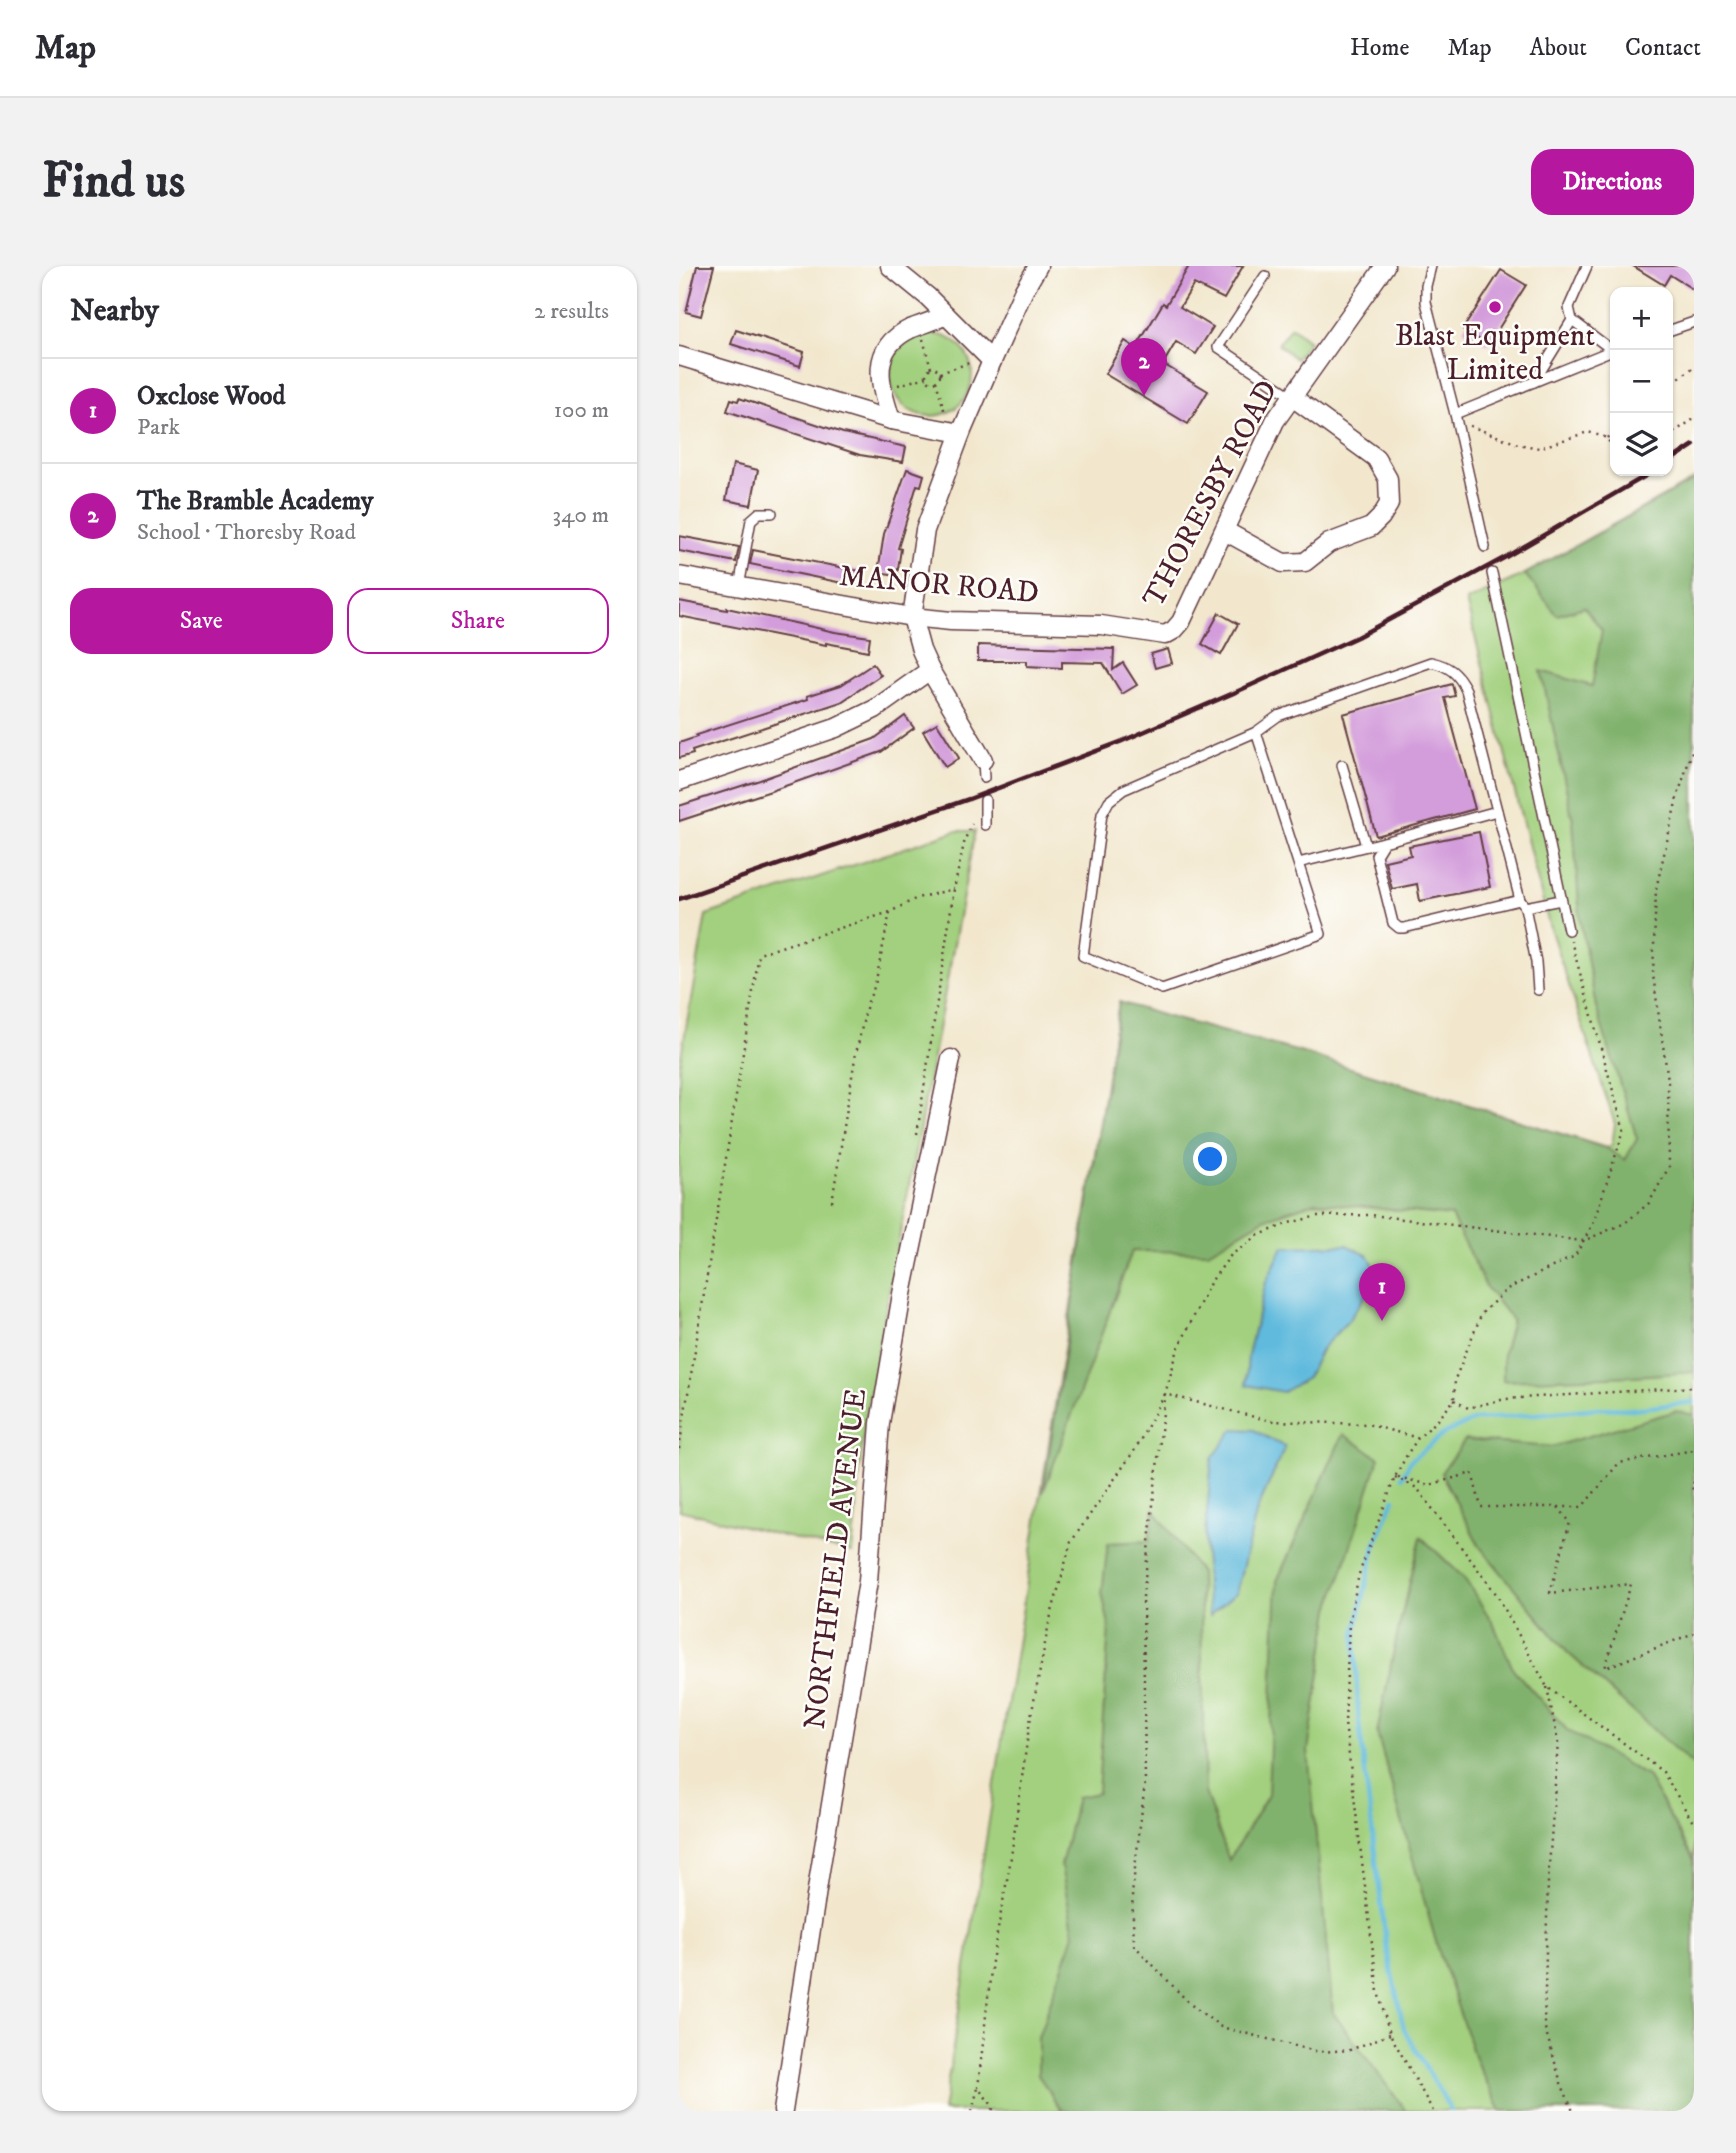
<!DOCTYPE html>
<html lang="en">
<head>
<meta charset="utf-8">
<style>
  :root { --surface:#fff; --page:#f2f2f3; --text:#2b2b33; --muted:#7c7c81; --line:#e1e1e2; --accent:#b5179e }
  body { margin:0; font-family:"IM FELL DW Pica",serif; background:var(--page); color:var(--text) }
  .controls { position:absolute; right:21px; top:21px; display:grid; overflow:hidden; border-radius:14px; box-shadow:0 2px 5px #0004 }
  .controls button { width:63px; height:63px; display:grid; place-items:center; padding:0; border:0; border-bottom:2px solid var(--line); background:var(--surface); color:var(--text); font:35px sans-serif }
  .you { position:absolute; left:532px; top:894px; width:24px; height:24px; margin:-18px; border:5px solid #fff; border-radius:50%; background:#1a73e8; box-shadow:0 0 0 10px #1a73e833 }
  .badge { display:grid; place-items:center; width:46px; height:46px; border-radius:50%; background:var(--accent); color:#fff; font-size:23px; font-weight:700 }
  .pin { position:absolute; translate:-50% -58px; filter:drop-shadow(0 2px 4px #0008) }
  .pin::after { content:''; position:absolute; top:37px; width:24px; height:21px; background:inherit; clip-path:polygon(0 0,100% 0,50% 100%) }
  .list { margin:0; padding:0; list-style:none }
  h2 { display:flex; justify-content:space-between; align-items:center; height:91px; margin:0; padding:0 28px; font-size:30px }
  h2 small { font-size:23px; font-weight:400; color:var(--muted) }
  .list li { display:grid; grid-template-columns:46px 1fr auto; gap:21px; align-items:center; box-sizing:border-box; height:105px; padding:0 28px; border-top:2px solid var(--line) }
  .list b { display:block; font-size:26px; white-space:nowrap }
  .list p { margin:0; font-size:23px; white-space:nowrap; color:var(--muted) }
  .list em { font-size:23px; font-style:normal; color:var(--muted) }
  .actions { display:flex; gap:14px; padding:21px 28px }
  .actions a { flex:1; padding:16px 0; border:2px solid var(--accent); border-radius:21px; text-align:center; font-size:24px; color:var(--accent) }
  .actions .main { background:var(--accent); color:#fff }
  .icon { flex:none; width:38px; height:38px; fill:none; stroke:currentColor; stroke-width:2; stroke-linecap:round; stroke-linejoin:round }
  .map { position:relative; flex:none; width:1015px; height:1845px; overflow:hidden; border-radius:21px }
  header { display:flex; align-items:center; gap:42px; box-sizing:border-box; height:98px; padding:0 35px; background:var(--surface); border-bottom:2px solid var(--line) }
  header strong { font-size:33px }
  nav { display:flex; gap:38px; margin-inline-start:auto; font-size:24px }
  .intro { display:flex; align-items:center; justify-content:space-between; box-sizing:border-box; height:168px; padding:0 42px }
  h1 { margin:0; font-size:49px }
  .button { padding:18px 32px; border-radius:21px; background:var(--accent); color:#fff; font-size:24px; font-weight:700 }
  main { display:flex; gap:42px; padding:0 42px }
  aside { flex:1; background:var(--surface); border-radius:21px; box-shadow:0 2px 5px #0004 }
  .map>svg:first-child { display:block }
  .green { fill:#a2d07e; stroke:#767854; stroke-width:2 }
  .forest { fill:#81b26d; stroke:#66684c; stroke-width:2 }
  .water { fill:#5fbadd; stroke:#546c84; stroke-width:2 }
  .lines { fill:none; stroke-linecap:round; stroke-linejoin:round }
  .stream { stroke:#5fbadd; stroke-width:4.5 }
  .building { fill:#d39cdb }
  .service-casing { stroke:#633d43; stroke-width:12 }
  .minor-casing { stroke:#633d43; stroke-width:21 }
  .path { stroke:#633d43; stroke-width:2.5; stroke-dasharray:2 5; stroke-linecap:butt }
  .service { stroke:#fff; stroke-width:9 }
  .minor { stroke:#fff; stroke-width:18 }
  .rail { stroke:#4a1f2b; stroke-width:4.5 }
  .poi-dot { fill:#b5179e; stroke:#fdfcf7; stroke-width:2.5 }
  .labels { text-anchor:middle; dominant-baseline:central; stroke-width:5; stroke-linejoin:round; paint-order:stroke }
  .poi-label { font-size:30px; fill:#4a1f2b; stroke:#fdfcf7 }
  .street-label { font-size:30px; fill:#4a1f2b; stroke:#fdfcf7 }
</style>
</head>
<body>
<header>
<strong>Map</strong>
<nav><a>Home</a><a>Map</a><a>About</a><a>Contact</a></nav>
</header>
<div class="intro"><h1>Find us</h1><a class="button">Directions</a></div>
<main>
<aside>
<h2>Nearby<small>2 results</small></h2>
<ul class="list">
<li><span class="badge">1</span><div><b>Oxclose Wood</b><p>Park</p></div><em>100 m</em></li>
<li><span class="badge">2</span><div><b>The Bramble Academy</b><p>School · Thoresby Road</p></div><em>340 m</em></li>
</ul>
<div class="actions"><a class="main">Save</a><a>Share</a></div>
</aside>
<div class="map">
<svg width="1015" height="1845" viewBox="0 0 1015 1845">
  <rect width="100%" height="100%" fill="#fdfcf7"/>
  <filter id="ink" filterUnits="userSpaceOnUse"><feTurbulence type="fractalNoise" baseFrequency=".0143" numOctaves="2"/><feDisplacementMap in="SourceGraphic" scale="14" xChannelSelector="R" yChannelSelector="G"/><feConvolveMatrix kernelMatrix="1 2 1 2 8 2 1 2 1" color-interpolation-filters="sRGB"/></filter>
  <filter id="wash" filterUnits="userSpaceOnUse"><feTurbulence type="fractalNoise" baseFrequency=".00686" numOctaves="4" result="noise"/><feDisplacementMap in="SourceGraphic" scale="28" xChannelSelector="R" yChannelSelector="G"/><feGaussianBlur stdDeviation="1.57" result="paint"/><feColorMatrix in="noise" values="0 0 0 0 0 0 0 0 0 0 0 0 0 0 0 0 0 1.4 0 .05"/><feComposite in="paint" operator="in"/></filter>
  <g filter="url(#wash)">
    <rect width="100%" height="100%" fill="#f2e7cd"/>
    <g class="green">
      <path d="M612,61L630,75L617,93L599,78Z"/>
      <circle cx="252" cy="109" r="41"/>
      <path d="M1015,213V1845H264L440,736L489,751L617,785L927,882L933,879L936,858L870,659L787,335L846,308Z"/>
      <path d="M276,565H296L185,1161L173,1287L0,1244V801L27,649Z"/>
    </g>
    <g class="forest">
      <path d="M1012,216H1015V1106L955,1110L824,1115V1088L833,1054L807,1021L772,950L636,936L585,953L529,986L453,985L364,1227L440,736L489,751L617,785L927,882L946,894L958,873L917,741L901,653L894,555L862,405L913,420L923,364L905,341L878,349L846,308Z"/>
      <path d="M997,1145L1015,1149V1500L888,1386L801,1281L762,1207L786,1174L872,1181Z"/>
      <path d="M664,1168L700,1192L651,1343L629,1485L654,1747L727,1845H383L359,1809V1772L395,1668L382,1600L398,1531L419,1527L430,1360L423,1327L429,1277L470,1275L475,1244L521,1306L526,1526L550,1594L589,1529L598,1315Z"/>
      <path d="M742,1271L785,1312L814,1357L834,1403L888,1464L968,1510L1015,1594V1845H822L797,1795L759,1683L698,1467L719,1365Z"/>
    </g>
    <g class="water">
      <path d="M667,979L690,990L700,1010L669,1055L643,1082L628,1112L604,1126L567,1119L569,1089L587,1016L604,981Z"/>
      <path d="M555,1163L575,1164L606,1181L578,1244L557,1327L531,1349L527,1321L526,1268L533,1193Z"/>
    </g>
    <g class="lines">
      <g class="stream">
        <path d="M723,1211L732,1194L766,1167L796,1154L920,1142L954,1143L1015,1136"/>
        <path d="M715,1233L696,1280L676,1368L679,1448L708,1685L725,1763L772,1845"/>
      </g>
    </g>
    <g id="blocks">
      <g class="building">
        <path d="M18,0H35L22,50L7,46Z"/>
        <path d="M510,0H564L545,33L515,18L501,41L534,61L517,88L497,76L484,98L529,125L509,158L426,108L446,75L457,82L484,37L487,39Z"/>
        <path d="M954,0H1015V24L991,9L985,19Z"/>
        <path d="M822,4L847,19L809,79L784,63Z"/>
        <path d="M57,64L125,86L121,100L52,78Z"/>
        <path d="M60,132L164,167L227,181L224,196L181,189L48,145L52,133L59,135Z"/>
        <path d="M54,198L79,204L72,239L47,234Z"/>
        <path d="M228,203L245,209L242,220L238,219L219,282L222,283L218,309L199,306L205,268Z"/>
        <path d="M0,270L60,281L57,296L0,285Z"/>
        <path d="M74,284L186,306L183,321L71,298Z"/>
        <path d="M0,335L48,344V342L156,366L191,371L189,385L147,377V379L0,350Z"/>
        <path d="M540,347L559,358L542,389L523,378Z"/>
        <path d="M299,379L435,383L434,404L444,397L458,419L443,428L424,397L383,396V402L348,400V395H299Z"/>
        <path d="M489,383L493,397L476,402L472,388Z"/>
        <path d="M194,398L202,409L162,436L13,485L14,488L0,492V477L18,471L17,469L129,433L128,430L162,419Z"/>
        <path d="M773,418L776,430L766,432L796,543L697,570L664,448Z"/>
        <path d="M226,450L235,462L202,486L92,525L0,555V540L81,514L195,473Z"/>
        <path d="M258,457L280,492L266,501L244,465Z"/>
        <path d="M800,566L811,621L741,635L738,618L713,623L706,595L732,589L730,580Z"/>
      </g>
    </g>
  </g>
  <g filter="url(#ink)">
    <use href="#blocks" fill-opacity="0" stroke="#633d43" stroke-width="2"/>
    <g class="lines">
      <defs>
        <g id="service">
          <path d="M752,0L747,20V36L776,148L806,281"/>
          <path d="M586,10L539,81L612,130"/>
          <path d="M893,54L933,84"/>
          <path d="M989,65L1015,56"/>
          <path d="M855,116L893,54L890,41L908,0"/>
          <path d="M776,148L936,83"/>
          <path d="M813,307L889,664"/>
          <path d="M60,321L72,254L80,247H93"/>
          <path d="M577,466L599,450L752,396C770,400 779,407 787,424L841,634L846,641L882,634"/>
          <path d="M304,494L305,512"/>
          <path d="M663,499L687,580"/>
          <path d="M306,534V559"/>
          <path d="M818,545L705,576L697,589L714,657L720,662H725L841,634"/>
          <path d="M619,597L642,668L483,723L404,690L423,548L430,535L444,524L577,466L619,597L705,576"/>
          <path d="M846,641L857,696L859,724"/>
        </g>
        <g id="minor">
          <path d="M211,0L249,31L313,95"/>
          <path d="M0,90L212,154L282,167"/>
          <path d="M212,154C201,119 189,83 231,63C243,58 255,55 267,49"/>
          <path d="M546,265L604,297L626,296L650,277L692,261L702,251L710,238L709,213L697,192L612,130"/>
          <path d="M0,310L233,351L272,355L422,359L486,369L495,364L502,356L596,155L706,0"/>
          <path d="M304,494L251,404L242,384L233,351L246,264L282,167L313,95L345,24L359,0"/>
          <path d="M0,515L157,462L196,443L251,404"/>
          <path d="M104,1845L140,1611L189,1315L201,1157L223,1028L272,793"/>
        </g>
      </defs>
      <use href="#service" class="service-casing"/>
      <use href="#minor" class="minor-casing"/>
      <g class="path">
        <path d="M244,73L252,102"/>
        <circle cx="254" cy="109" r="7"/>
        <path d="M261,107L293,96"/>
        <path d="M257,115L266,147"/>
        <path d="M219,119L248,111"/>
        <path d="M989,120L1015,101"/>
        <path d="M791,160L839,178L860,182L909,166L928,172L936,186"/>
        <path d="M989,170L1015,153"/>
        <path d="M928,172L936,162"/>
        <path d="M238,868L275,623L286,573L293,558"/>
        <path d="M153,936L176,792L188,738L196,719L211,646L238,632L275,623"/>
        <path d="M775,1134L789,1142L826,1133L1015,1121"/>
        <path d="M0,1183L80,688L211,646"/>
        <path d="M716,1211L738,1222L818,1329L868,1421L984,1506L1015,1558"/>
        <path d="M719,1211L750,1219L793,1207L802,1241H903L940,1197L1015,1184"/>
        <path d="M1015,1216L1012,1221L1015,1224"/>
        <path d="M879,1241L891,1256L871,1327L952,1318L926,1402L1015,1367"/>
        <path d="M868,1421L879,1476L869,1615L865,1759L882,1817L894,1845"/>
        <path d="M711,1768L671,1784L640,1786L542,1761L511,1738L455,1679L453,1628L466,1517L464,1331L486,1128L499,1083L531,1017L552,989L580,969L610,957L639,950L692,949L904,975L946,957L970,937L990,901L989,814L974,709L977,623L998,532L1015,479"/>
        <path d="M299,1822L313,1695L331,1598L350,1461L370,1357L392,1276L457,1182L486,1128L591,1155L688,1158L739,1172"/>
        <path d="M293,1845L299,1822L313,1839L314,1845"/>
        <path d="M754,1845L711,1768L699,1726L666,1457L670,1357L680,1308L716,1211L729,1187L739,1172L759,1154L775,1134L776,1113L803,1047L828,1023L896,990L914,958L945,864L892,675"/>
      </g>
      <use href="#service" class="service"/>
      <use href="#minor" class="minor"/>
      <g class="rail">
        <path d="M989,196L1015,179"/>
        <path d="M0,633L290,533L441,476L557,426L678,371L825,292L975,205"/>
      </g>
    </g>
  </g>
  <circle class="poi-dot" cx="816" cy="41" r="7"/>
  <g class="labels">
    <g class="poi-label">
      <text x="816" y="70">Blast Equipment<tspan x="816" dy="34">Limited</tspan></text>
    </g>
    <g class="street-label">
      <text transform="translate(532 228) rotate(-62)">THORESBY ROAD</text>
      <text transform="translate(260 319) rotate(5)">MANOR ROAD</text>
      <text transform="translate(157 1293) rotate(-83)">NORTHFIELD AVENUE</text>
    </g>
  </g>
</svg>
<div class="controls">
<button>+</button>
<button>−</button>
<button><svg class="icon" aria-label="layers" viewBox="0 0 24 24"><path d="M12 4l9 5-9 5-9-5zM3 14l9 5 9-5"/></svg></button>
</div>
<div class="you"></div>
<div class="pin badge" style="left:703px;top:1055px">1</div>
<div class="pin badge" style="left:465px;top:130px">2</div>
</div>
</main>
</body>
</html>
